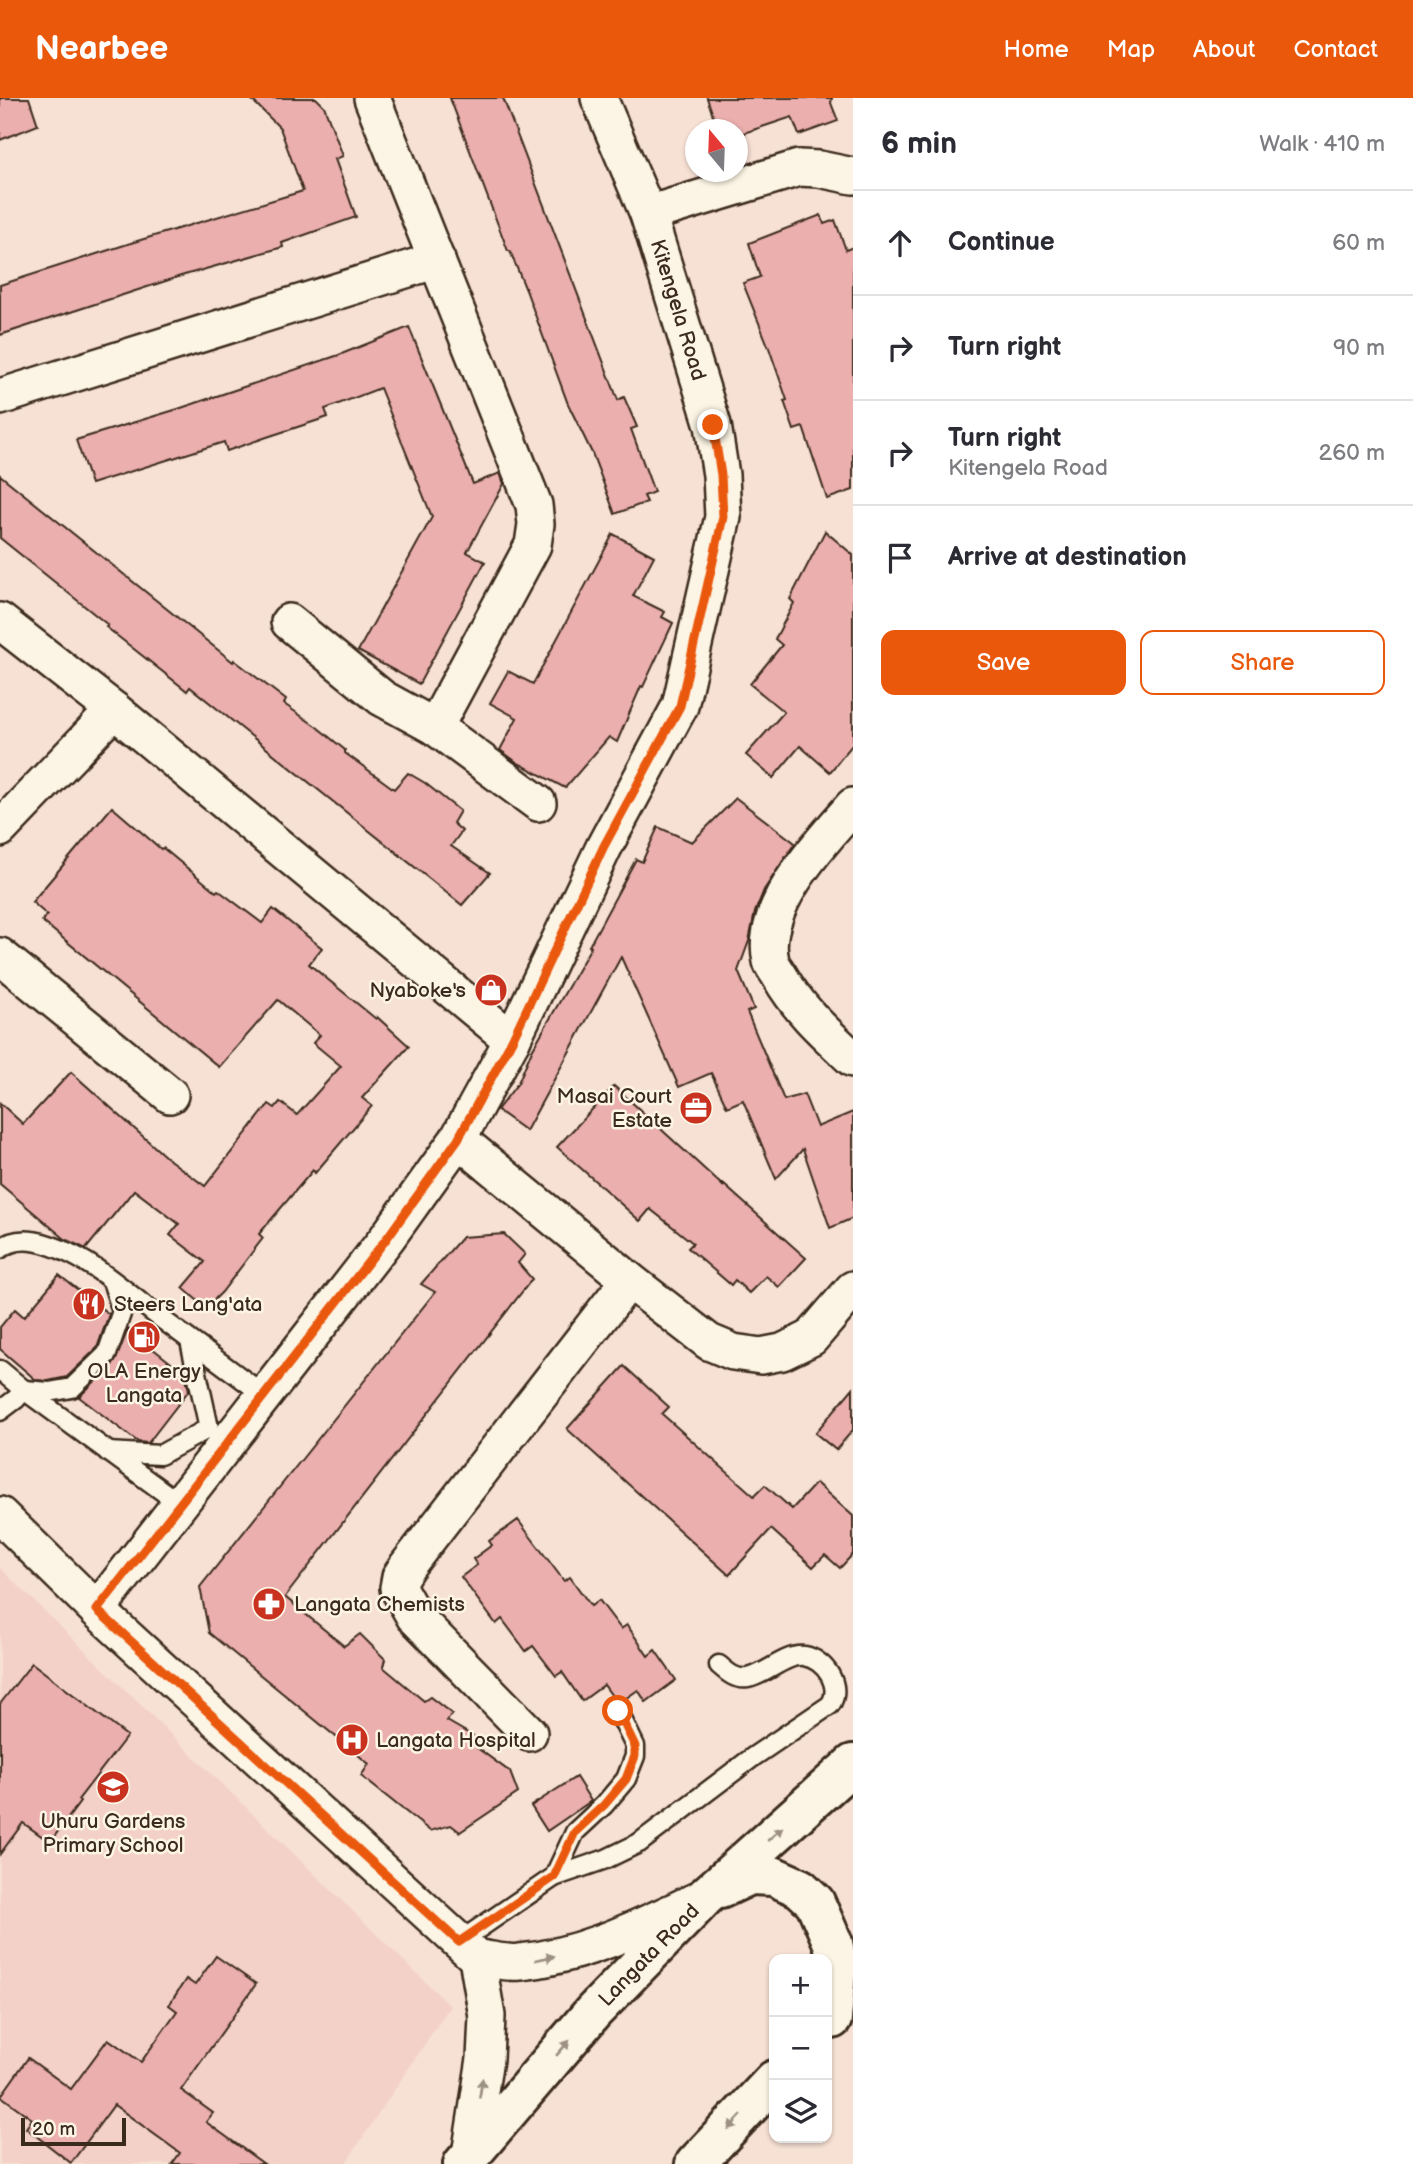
<!DOCTYPE html>
<html lang="en">
<head>
<meta charset="utf-8">
<style>
  :root { --surface:#fff; --page:#f7f7f7; --text:#2b2b33; --muted:#7c7c81; --line:#e1e1e2; --accent:#ea580c }
  body { margin:0; font-family:"Balsamiq Sans",sans-serif; background:var(--page); color:var(--text) }
  .controls { position:absolute; right:21px; bottom:21px; display:grid; overflow:hidden; border-radius:14px; box-shadow:0 2px 5px #0004 }
  .controls button { width:63px; height:63px; display:grid; place-items:center; padding:0; border:0; border-bottom:2px solid var(--line); background:var(--surface); color:var(--text); font:35px sans-serif }
  .compass { position:absolute; left:685px; top:21px; width:63px; height:63px; border-radius:50%; background:var(--surface); box-shadow:0 2px 5px #0004; rotate:341deg }
  .scale { position:absolute; left:21px; bottom:18px; width:105px; box-sizing:border-box; padding-left:7px; border:4px solid #3b2a1e; border-top:0; font-size:19px; line-height:24px; white-space:nowrap; color:#3b2a1e; -webkit-text-stroke:5px #fcf5e5; paint-order:stroke }
  .stop { position:absolute; width:21px; height:21px; margin:-16px; border:5px solid #ea580c; border-radius:50%; background:#fff }
  .stop.end { background:#ea580c; border-color:#fff; box-shadow:0 2px 7px #0008 }
  .list { margin:0; padding:0; list-style:none }
  h2 { display:flex; justify-content:space-between; align-items:center; height:91px; margin:0; padding:0 28px; font-size:30px }
  h2 small { font-size:23px; font-weight:400; color:var(--muted) }
  .list li { display:grid; grid-template-columns:46px 1fr auto; gap:21px; align-items:center; box-sizing:border-box; height:105px; padding:0 28px; border-top:2px solid var(--line) }
  .list b { display:block; font-size:26px; white-space:nowrap }
  .list p { margin:0; font-size:23px; white-space:nowrap; color:var(--muted) }
  .list em { font-size:23px; font-style:normal; color:var(--muted) }
  .actions { display:flex; gap:14px; padding:21px 28px }
  .actions a { flex:1; padding:16px 0; border:2px solid var(--accent); border-radius:14px; text-align:center; font-size:24px; color:var(--accent) }
  .actions .main { background:var(--accent); color:#fff }
  .icon { flex:none; width:38px; height:38px; fill:none; stroke:currentColor; stroke-width:2; stroke-linecap:round; stroke-linejoin:round }
  .map { position:relative; flex:none; width:853px; height:2066px; overflow:hidden }
  header { display:flex; align-items:center; gap:42px; box-sizing:border-box; height:98px; padding:0 35px; background:var(--accent); color:#fff }
  header strong { font-size:33px }
  nav { display:flex; gap:38px; margin-inline-start:auto; font-size:24px }
  main { display:flex }
  aside { flex:1; background:var(--surface) }
  .map>svg:first-child { display:block }
  .built { fill:#f3d1c8 }
  .building { fill:#ebafad; stroke:#3b2a1e; stroke-width:2 }
  .lines { fill:none; stroke-linecap:round; stroke-linejoin:round }
  .service-casing { stroke:#3b2a1e; stroke-width:23 }
  .minor-casing { stroke:#3b2a1e; stroke-width:40 }
  .secondary-casing { stroke:#3b2a1e; stroke-width:44 }
  .service { stroke:#fcf5e5; stroke-width:18 }
  .minor { stroke:#fcf5e5; stroke-width:35 }
  .secondary { stroke:#fcf5e5; stroke-width:38 }
  .oneway { fill:#9c9082 }
  .route { stroke:#ea580c; stroke-width:9 }
  .labels { text-anchor:middle; dominant-baseline:central; stroke-width:5; stroke-linejoin:round; paint-order:stroke }
  .street-label { font-size:21px; fill:#3b2a1e; stroke:#fcf5e5 }
  .poi-label { font-size:21px; fill:#3b2a1e; stroke:#fcf5e5; text-anchor:start }
</style>
</head>
<body>
<header>
<strong>Nearbee</strong>
<nav><a>Home</a><a>Map</a><a>About</a><a>Contact</a></nav>
</header>
<main>
<div class="map">
<svg width="853" height="2066" viewBox="0 0 853 2066">
  <rect width="100%" height="100%" fill="#f7e0d4"/>
  <filter id="ink" filterUnits="userSpaceOnUse"><feTurbulence type="fractalNoise" baseFrequency=".0143" numOctaves="2"/><feDisplacementMap in="SourceGraphic" scale="14" xChannelSelector="R" yChannelSelector="G"/><feConvolveMatrix kernelMatrix="1 2 1 2 8 2 1 2 1" color-interpolation-filters="sRGB"/></filter>
  <g filter="url(#ink)">
    <path class="built" d="M0,1470L450,1908L345,2066H0Z"/>
    <g class="building">
      <path d="M0,0H29L38,27L0,42Z"/>
      <path d="M250,0H316L324,8L343,58L335,61L356,119L282,145L283,149L181,178L0,237V187L134,144L303,93L280,30Z"/>
      <path d="M450,0H503L618,302L624,299L637,329L631,331L654,394L644,398L647,404L615,416L592,355L568,306L526,192L510,153H508Z"/>
      <path d="M707,0H832L831,5L838,23L799,37L792,19L738,37V32H718Z"/>
      <path d="M821,117L824,126L835,122L846,152L853,149V392L827,401L803,329L794,332L784,303L787,302L769,250L743,185L760,179L749,145Z"/>
      <path d="M409,229L473,386L500,375L504,386L467,454L485,464L419,586L358,553L432,419L380,290L325,311L328,319L267,339L227,353L224,344L91,386L76,342L178,311L339,257Z"/>
      <path d="M0,377L233,564L234,562L286,602L284,606L317,629L345,652V655L394,691L408,675L425,685L460,713L453,725L462,733L451,748L490,775L462,807L190,589L187,593L106,529L108,527L0,440Z"/>
      <path d="M825,433L853,457V646L830,674L800,648L773,680L746,657L784,614L750,586L782,547L775,541L794,505L790,501Z"/>
      <path d="M613,436L654,458L633,498L665,514L662,519L673,525L643,589L641,588L617,644L609,639L565,690L518,665L500,652L517,620L490,605L508,573L533,586Z"/>
      <path d="M736,700L795,745L764,792L755,814L749,843L738,873L754,911L747,914L784,1002L804,996L817,1029L853,1014V1120L830,1130L803,1051L776,1081L743,1002L727,1009L711,975L679,989L621,859L526,1033L497,1012L518,985L532,952L591,849L589,848L636,761L642,764L658,729L692,744Z"/>
      <path d="M112,709L161,751L163,750L216,794L218,792L262,825L273,811L322,850L309,866L376,921L377,919L409,948L362,1000L372,1008L315,1075L313,1072L259,1136L263,1140L222,1194L206,1210L183,1190L205,1164L170,1137L179,1126L134,1092L86,1151L65,1141L0,1086V1005L23,1026L71,974L167,1060L205,1088L269,1006L275,1010L280,1004L297,1017L341,968L313,945L320,937L278,902L219,969L42,823L47,817L32,804Z"/>
      <path d="M614,988L724,1089L722,1085L806,1160L779,1189L766,1178L749,1195L735,1182L731,1187L688,1150L693,1145L650,1111L640,1123L557,1049Z"/>
      <path d="M504,1136L525,1156L518,1165L532,1181L285,1499L344,1548L360,1536L385,1561L383,1569L424,1603L430,1599L452,1616L447,1623L478,1641L476,1649L510,1674L518,1695L460,1734L451,1727L430,1733L361,1678L369,1666L209,1535L200,1489L435,1194L421,1186L462,1139Z"/>
      <path d="M59,1177L109,1216L97,1250L67,1279L48,1283L36,1282L0,1251V1229L15,1211L24,1219Z"/>
      <path d="M128,1231L185,1276L189,1292L148,1345L138,1344L79,1299L115,1264Z"/>
      <path d="M624,1268L669,1309L662,1316L754,1398L765,1387L792,1411L816,1385L853,1418V1456L840,1470L825,1457L813,1469L771,1431L729,1477L567,1331Z"/>
      <path d="M853,1290V1332L836,1352L815,1335Z"/>
      <path d="M518,1422L564,1483L570,1479L591,1508L599,1502L621,1531L627,1527L648,1558L655,1552L676,1582L646,1604L638,1592L622,1603L615,1602L604,1587L582,1603L562,1574L556,1578L533,1548L526,1553L502,1521L496,1526L461,1479L477,1467L473,1461L492,1447L489,1443Z"/>
      <path d="M32,1565L127,1638L78,1702L80,1704L50,1744L23,1725L0,1756V1606Z"/>
      <path d="M576,1679L591,1703L547,1733L531,1708Z"/>
      <path d="M216,1858L256,1886L181,1992L213,2015L206,2024L264,2066H172L180,2055L114,2007L71,2065L26,2030L32,2021L1,1998L28,1960L71,1991L108,1941L141,1964L177,1913L169,1907L186,1881L195,1887Z"/>
    </g>
    <g class="lines">
      <defs>
        <g id="service">
          <path d="M0,1151C20,1134 50,1146 71,1156C101,1171 128,1195 155,1216C191,1243 228,1270 264,1297"/>
          <path d="M0,1272L24,1292L180,1406"/>
          <path d="M0,1313L16,1301L24,1292L49,1294L72,1290L107,1256L122,1213L112,1183"/>
          <path d="M108,1354L160,1357L209,1330L190,1243"/>
          <path d="M554,1779L606,1761L639,1745L753,1659L830,1607C843,1589 825,1561 804,1558C785,1556 767,1576 748,1580C736,1582 728,1575 719,1567"/>
          <path d="M459,1844L554,1779L575,1734L604,1707L626,1681L635,1658V1648L618,1613"/>
        </g>
        <g id="minor">
          <path d="M372,0L534,407L536,426L533,447L435,629"/>
          <path d="M648,116L799,70L819,71L853,78"/>
          <path d="M0,299L437,162"/>
          <path d="M0,523L114,612L512,942"/>
          <path d="M289,524L382,600L435,629L538,705"/>
          <path d="M853,708C821,744 758,810 771,863C772,868 777,873 779,877C799,912 824,934 853,961"/>
          <path d="M0,731L114,612"/>
          <path d="M0,858L170,997"/>
          <path d="M458,1041L629,1182L709,1244L733,1254L761,1258L782,1254L811,1240L853,1191"/>
          <path d="M0,1417L97,1512L477,1860C491,1861 507,1866 520,1864C584,1858 643,1827 700,1801"/>
          <path d="M97,1512L387,1140L458,1041L512,942L604,749L680,608L723,419L721,377L713,327L648,116L599,0"/>
          <path d="M529,1635L414,1518L398,1490L400,1479L407,1468L629,1182"/>
          <path d="M470,2057L485,1961L487,1918L477,1860"/>
        </g>
        <g id="secondary">
          <path d="M720,1791L750,1777L773,1778L800,1790L815,1804L833,1845L837,1864L832,1921"/>
          <path id="s1" d="M463,2066L593,1914L706,1798L853,1666"/>
          <path d="M695,2066L774,1982"/>
        </g>
      </defs>
      <use href="#service" class="service-casing"/>
      <use href="#minor" class="minor-casing"/>
      <use href="#secondary" class="secondary-casing"/>
      <use href="#service" class="service"/>
      <use href="#minor" class="minor"/>
      <use href="#secondary" class="secondary"/>
    </g>
    <defs><path id="oneway-solid" d="M-6-.8H1V-3.2L6.5 0L1 3.2V.8H-6Z" transform="scale(1.75)"/></defs>
    <g class="oneway">
      <use href="#oneway-solid" transform="translate(775 1736) rotate(-42)"/>
      <use href="#oneway-solid" transform="translate(545 1860) rotate(-11)"/>
      <use href="#oneway-solid" transform="translate(563 1950) rotate(-49)"/>
      <use href="#oneway-solid" transform="translate(481 1990) rotate(-81)"/>
      <use href="#oneway-solid" transform="translate(735 2024) rotate(133)"/>
    </g>
  </g>
  <g class="lines" filter="url(#ink)">
    <path class="route" d="M618,1613L635,1648V1658L626,1681L604,1707L575,1734L554,1779L459,1844L97,1512L387,1140L458,1041L512,942L604,748L680,608L723,419L721,377L713,327"/>
  </g>
  <defs>
    <symbol id="shop-disc" viewBox="-11 -11 22 22"><circle r="9.5" fill="#c8321e" stroke="#fcf5e5"/><path d="M-5-2.5h2.3a2.7 3.5 0 0 1 5.4 0H5L5.5 6h-11ZM-1.5-2.5h3a1.5 2.3 0 0 0-3 0Z" fill="#fff"/></symbol>
    <symbol id="office-disc" viewBox="-11 -11 22 22"><circle r="9.5" fill="#c8321e" stroke="#fcf5e5"/><path d="M-6-3h4V-5.5h4V-3h4V5H-6ZM-1-4.5V-3h2v-1.5ZM-6 0V1H6V0Z" fill="#fff"/></symbol>
    <symbol id="restaurant-disc" viewBox="-11 -11 22 22"><circle r="9.5" fill="#c8321e" stroke="#fcf5e5"/><path d="M-5-6h1v4h1v-4h1v4h1v-4h1v5L-1.5 .5V6h-2V.5L-5-1ZM5-6V6H3V1.5H1.5Q1.5-4 5-6Z" fill="#fff"/></symbol>
    <symbol id="fuel-disc" viewBox="-11 -11 22 22"><circle r="9.5" fill="#c8321e" stroke="#fcf5e5"/><path d="M-5.5-6h7V0h2V4h1.3V-2.5L3-4.5l.8-.8L6-3V5H2.5V1h-1V6h-7ZM-4.2-4.7v3.2H.2V-4.7Z" fill="#fff"/></symbol>
    <symbol id="pharmacy-disc" viewBox="-11 -11 22 22"><circle r="9.5" fill="#c8321e" stroke="#fcf5e5"/><path d="M-2-6h4v4h4v4h-4v4h-4v-4h-4v-4h4Z" fill="#fff"/></symbol>
    <symbol id="hospital-disc" viewBox="-11 -11 22 22"><circle r="9.5" fill="#c8321e" stroke="#fcf5e5"/><path d="M-5-5h3v3.5h4V-5h3V5h-3V1.5h-4V5h-3Z" fill="#fff"/></symbol>
    <symbol id="school-disc" viewBox="-11 -11 22 22"><circle r="9.5" fill="#c8321e" stroke="#fcf5e5"/><path d="M0-5L7-2L0 1L-7-2ZM-4 1L0 2.5L4 1V4Q0 6-4 4Z" fill="#fff"/></symbol>
  </defs>
  <g fill-rule="evenodd">
    <use href="#shop-disc" x="472" y="873" width="38" height="38"/>
    <use href="#office-disc" x="677" y="991" width="38" height="38"/>
    <use href="#restaurant-disc" x="70" y="1187" width="38" height="38"/>
    <use href="#fuel-disc" x="125" y="1220" width="38" height="38"/>
    <use href="#pharmacy-disc" x="250" y="1487" width="38" height="38"/>
    <use href="#hospital-disc" x="333" y="1623" width="38" height="38"/>
    <use href="#school-disc" x="94" y="1670" width="38" height="38"/>
  </g>
  <g class="labels">
    <g class="street-label">
      <text transform="translate(678 212) rotate(73)">Kitengela Road</text>
      <text stroke="none"><textPath href="#s1" startOffset="280">Langata Road</textPath></text>
    </g>
    <g class="poi-label">
      <text x="466" y="892" text-anchor="end">Nyaboke's</text>
      <text x="672" y="998" text-anchor="end">Masai Court<tspan x="672" dy="24">Estate</tspan></text>
      <text x="114" y="1206">Steers Lang'ata</text>
      <text x="144" y="1273" text-anchor="middle">OLA Energy<tspan x="144" dy="24">Langata</tspan></text>
      <text x="294" y="1506">Langata Chemists</text>
      <text x="376" y="1642">Langata Hospital</text>
      <text x="113" y="1723" text-anchor="middle">Uhuru Gardens<tspan x="113" dy="24">Primary School</tspan></text>
    </g>
  </g>
</svg>
<div class="controls">
<button>+</button>
<button>−</button>
<button><svg class="icon" aria-label="layers" viewBox="0 0 24 24"><path d="M12 4l9 5-9 5-9-5zM3 14l9 5 9-5"/></svg></button>
</div>
<svg class="compass" viewBox="-18 -18 36 36"><path d="M0-13l5 13h-10z" fill="#e53935"/><path d="M0 13l5-13h-10z" fill="#7c7c81"/></svg>
<div class="scale">20 m</div>
<div class="stop" style="left:618px;top:1613px"></div>
<div class="stop end" style="left:713px;top:327px"></div>
</div>
<aside>
<h2>6 min<small>Walk · 410 m</small></h2>
<ul class="list">
<li><svg class="icon" aria-label="ahead" viewBox="0 0 24 24"><path d="M12 20V5M6 11l6-6 6 6"/></svg><div><b>Continue</b></div><em>60 m</em></li>
<li><svg class="icon" aria-label="right" viewBox="0 0 24 24"><path d="M7 20v-9h11M14 6l5 5-5 5"/></svg><div><b>Turn right</b></div><em>90 m</em></li>
<li><svg class="icon" aria-label="right" viewBox="0 0 24 24"><path d="M7 20v-9h11M14 6l5 5-5 5"/></svg><div><b>Turn right</b><p>Kitengela Road</p></div><em>260 m</em></li>
<li><svg class="icon" aria-label="arrive" viewBox="0 0 24 24"><path d="M6 21V4h12l-3 4 3 4H6"/></svg><div><b>Arrive at destination</b></div></li>
</ul>
<div class="actions"><a class="main">Save</a><a>Share</a></div>
</aside>
</main>
</body>
</html>
